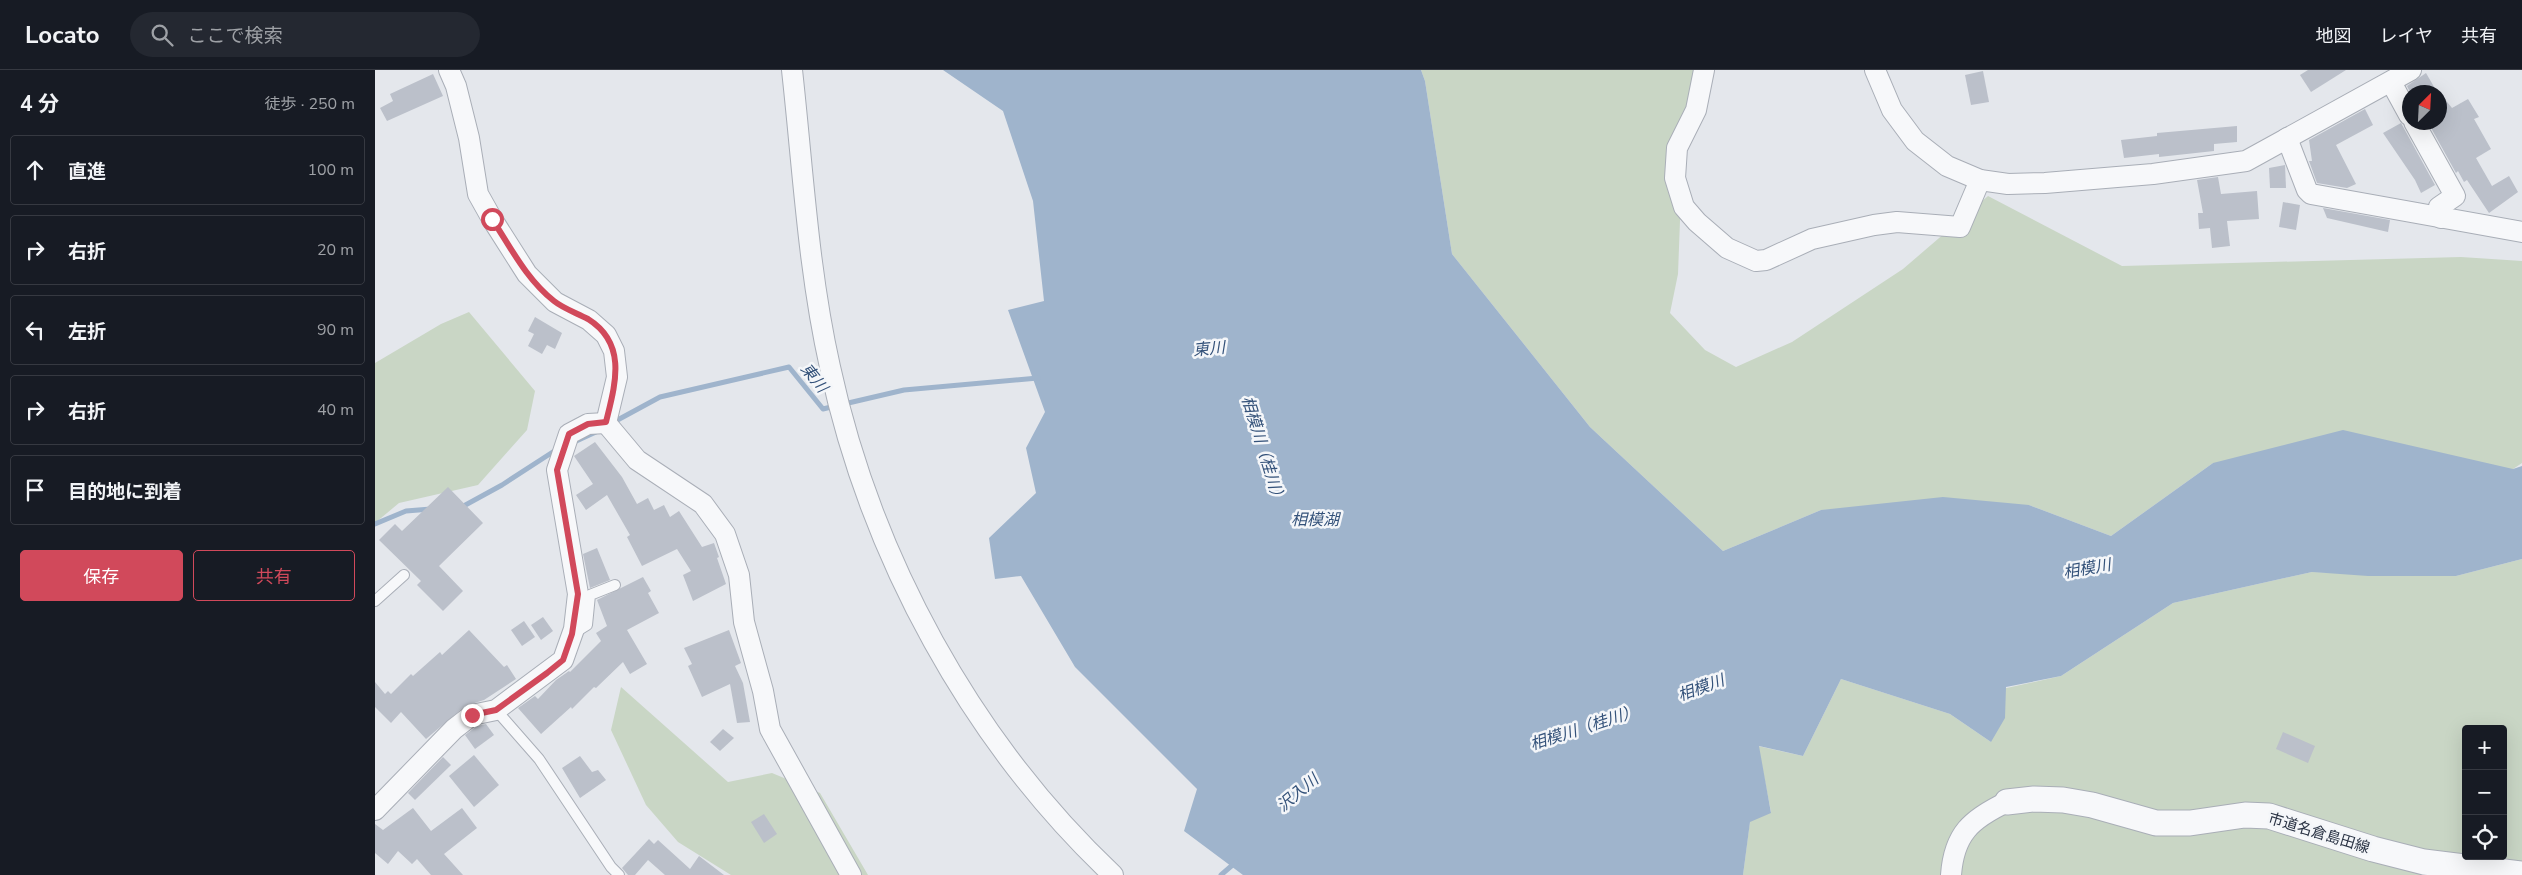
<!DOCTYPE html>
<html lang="ja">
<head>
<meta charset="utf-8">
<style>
  :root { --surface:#171b24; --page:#242831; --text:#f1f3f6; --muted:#9ea1a6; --line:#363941; --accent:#d1495b }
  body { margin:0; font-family:"Nunito Sans","Noto Sans JP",sans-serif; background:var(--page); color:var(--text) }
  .controls { position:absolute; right:15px; bottom:15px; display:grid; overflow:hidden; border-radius:5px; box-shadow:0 5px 20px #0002 }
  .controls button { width:45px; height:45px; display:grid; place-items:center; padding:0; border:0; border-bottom:1px solid var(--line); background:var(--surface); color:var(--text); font:25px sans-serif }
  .compass { position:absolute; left:2027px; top:15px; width:45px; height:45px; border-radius:50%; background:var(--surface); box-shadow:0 5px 20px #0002; rotate:24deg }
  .stop { position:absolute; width:15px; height:15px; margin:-11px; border:4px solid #d1495b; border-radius:50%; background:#fff }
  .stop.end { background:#d1495b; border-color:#fff; box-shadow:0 1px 5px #0008 }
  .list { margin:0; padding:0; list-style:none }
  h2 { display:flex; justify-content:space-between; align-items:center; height:65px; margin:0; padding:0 20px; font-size:21px }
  h2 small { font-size:16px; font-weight:400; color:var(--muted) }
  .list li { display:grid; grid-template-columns:32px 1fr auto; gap:15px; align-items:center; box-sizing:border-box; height:70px; margin:0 10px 10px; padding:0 10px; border:1px solid var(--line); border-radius:5px }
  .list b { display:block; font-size:19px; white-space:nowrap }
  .list em { font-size:16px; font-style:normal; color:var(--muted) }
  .actions { display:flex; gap:10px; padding:15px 20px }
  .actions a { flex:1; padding:11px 0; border:1px solid var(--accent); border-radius:5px; text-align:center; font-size:18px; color:var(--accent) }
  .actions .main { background:var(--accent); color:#fff }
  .icon { flex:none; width:28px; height:28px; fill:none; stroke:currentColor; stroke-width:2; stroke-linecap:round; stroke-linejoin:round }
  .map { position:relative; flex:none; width:2147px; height:805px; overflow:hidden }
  header { display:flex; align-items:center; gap:30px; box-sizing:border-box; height:70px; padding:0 25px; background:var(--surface); border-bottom:1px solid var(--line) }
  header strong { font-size:24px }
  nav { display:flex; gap:28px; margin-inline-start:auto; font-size:18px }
  .search { width:350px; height:45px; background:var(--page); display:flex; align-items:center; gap:12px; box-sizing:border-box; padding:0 18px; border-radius:28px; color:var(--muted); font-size:19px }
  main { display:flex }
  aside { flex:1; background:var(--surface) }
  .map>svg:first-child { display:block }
  .green { fill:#c9d6c5; fill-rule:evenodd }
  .water { fill:#9fb4cc }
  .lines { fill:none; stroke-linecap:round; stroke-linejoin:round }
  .stream { stroke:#9fb4cc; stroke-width:5 }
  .building { fill:#bbc0ca }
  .service-casing { stroke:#a9aeb7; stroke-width:12 }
  .minor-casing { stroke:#a9aeb7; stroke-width:22 }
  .tertiary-casing { stroke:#a9aeb7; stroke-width:27 }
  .service { stroke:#f7f8fa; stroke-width:10 }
  .minor { stroke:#f7f8fa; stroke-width:20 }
  .tertiary { stroke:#f7f8fa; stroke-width:25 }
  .route { stroke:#d1495b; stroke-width:6 }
  .labels { text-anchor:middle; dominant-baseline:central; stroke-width:5; stroke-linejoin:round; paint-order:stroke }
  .street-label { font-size:15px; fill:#2b3445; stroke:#f4f6f9 }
  .water-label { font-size:16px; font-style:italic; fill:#34527a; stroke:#f4f6f9 }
</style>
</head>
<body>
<header>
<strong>Locato</strong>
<div class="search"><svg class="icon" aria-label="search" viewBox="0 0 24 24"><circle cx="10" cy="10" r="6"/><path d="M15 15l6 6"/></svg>ここで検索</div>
<nav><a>地図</a><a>レイヤ</a><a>共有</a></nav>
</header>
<main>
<aside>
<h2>4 分<small>徒歩 · 250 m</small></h2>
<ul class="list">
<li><svg class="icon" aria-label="ahead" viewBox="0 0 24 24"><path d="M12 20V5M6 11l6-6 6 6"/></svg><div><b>直進</b></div><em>100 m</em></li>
<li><svg class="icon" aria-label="right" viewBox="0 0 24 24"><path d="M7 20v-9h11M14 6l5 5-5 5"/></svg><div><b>右折</b></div><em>20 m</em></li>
<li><svg class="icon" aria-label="left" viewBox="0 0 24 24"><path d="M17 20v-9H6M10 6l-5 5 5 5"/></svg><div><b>左折</b></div><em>90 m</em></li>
<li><svg class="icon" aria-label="right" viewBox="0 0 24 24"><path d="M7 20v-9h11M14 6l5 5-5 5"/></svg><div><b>右折</b></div><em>40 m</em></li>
<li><svg class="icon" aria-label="arrive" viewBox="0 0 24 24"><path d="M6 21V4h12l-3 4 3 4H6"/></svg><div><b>目的地に到着</b></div></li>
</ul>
<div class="actions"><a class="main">保存</a><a>共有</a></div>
</aside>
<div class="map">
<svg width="2147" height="805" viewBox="0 0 2147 805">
  <rect width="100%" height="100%" fill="#e4e7ec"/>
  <g class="green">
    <path d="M1046,0H1323L1306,124L1303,204L1295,243L1330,280L1361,297L1417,272L1528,199L1613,126L1747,196L2086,187L2147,191V393L2138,399L1838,393L1736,466L1654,435L1446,440L1348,481L1215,357L1077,184L1050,11Z"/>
    <path d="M94,242L160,321L152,360L103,415L24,433L0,453V293L66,254Z"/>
    <path d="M2147,489V805H1368L1375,751L1396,742L1383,676L1428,686L1466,609L1575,644L1616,672L1618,621L1686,606L1798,533L1937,502L2081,506ZM2091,659H2128V786H2091Z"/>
    <path d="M246,617L353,712L397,703L445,723L493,805H356L303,772L271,735L236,660Z"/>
  </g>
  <path class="water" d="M568,0H1046L1050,11L1077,184L1215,357L1348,481L1446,440L1568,427L1654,435L1736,466L1838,393L1968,360L2138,399L2147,396V489L2081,506H1993L1937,502L1798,533L1686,606L1631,617L1630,648L1616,672L1575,644L1466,609L1428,686L1384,676L1396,743L1375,752L1368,805H868L809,761L822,719L700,597L646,506L620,509L614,468L661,423L651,378L670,342L633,240L669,231L658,131L628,41Z"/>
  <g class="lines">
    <g class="stream">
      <path d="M469,334L529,320L663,308"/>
      <path d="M237,353L285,327L414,297L448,339L460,336"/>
      <path d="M197,373L223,361"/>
      <path d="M85,438L127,415L184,378"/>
      <path d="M0,454L31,441L56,439"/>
      <path d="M846,805L861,792"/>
    </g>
  </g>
  <g class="building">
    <path d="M1933,0H1971L1936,22L1925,5Z"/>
    <path d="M1608,1L1614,32L1596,35L1590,5Z"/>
    <path d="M2051,3L2062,22H2035L2032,16Z"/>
    <path d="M58,4L68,26L12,51L5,38L18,31L15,24Z"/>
    <path d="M2064,22L2077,38L2093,29L2104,47L2099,49L2116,79L2101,88L2117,116L2134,106L2143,122L2114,143L2092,110L2089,112L2083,101L2081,103L2055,56L2064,52Z"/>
    <path d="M1990,39L1998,55L1961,75L1981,114L1972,118L1942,113L1934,91H1937L1934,70Z"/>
    <path d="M2026,53L2060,115L2046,123L2040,110L2008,63Z"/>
    <path d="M1862,56V72L1839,74V81L1784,87V84L1749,88L1746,70L1782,66V63Z"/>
    <path d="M1910,95L1911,118H1895L1894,98Z"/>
    <path d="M1843,107L1846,124L1882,121L1884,149L1852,151L1855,176L1837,178L1835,158L1824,159L1823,143H1828L1822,110Z"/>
    <path d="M1908,132L1925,135L1921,160L1904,157Z"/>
    <path d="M1948,138L2015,150L2013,162L1952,148Z"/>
    <path d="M160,247L187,263L180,279L172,275L167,284L153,276L159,264L153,261Z"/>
    <path d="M220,372L247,407L262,434L273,428L279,440L289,435L295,447L304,441L327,477L339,473L344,487L342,488L351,514L318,531L308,505L316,501L302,479L267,496L252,467L255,465L232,425L211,440L201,425L218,414L199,386Z"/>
    <path d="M73,417L108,453L64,496L88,521L68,541L42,515L46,511L4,470L20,454L27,461Z"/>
    <path d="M222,478L235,510L215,518L208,484Z"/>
    <path d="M268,507L276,521L273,523L284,543L252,560L272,594L255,604L248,592L221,618L219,617L197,639L196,637L166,664L143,638L160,626L163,629L181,610L194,601L195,602L226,571L221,563L232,556L222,530Z"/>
    <path d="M168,547L178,561L166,570L156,555Z"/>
    <path d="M149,551L160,567L147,576L136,560Z"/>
    <path d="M94,560L129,597L132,595L141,609L109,630L90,636L51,669L26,642L16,653L0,637V612L10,624L13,621L16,624L36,604L38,606L65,582L67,585Z"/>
    <path d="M354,560L366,593L360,596L368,613L375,652L362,653L355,614L327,627L313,596L317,594L309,578Z"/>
    <path d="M111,654L119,665L100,679L90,665L102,656Z"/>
    <path d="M348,659L359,668L345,681L335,672Z"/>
    <path d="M1908,662L1940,676L1933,693L1901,679Z"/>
    <path d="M99,685L124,715L99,737L74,706Z"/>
    <path d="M205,686L217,702L223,700L231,710L205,728L187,698Z"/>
    <path d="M68,687L76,695L40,730L33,723Z"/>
    <path d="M38,738L56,761L87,738L102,758L69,784L88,805H56L42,789L37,794L23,781L13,794L0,783V754L8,760Z"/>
    <path d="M389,744L402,764L389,773L376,752Z"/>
    <path d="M274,769L279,774L283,770L315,799L324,786L349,805H290L273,790L260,805H253L247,798Z"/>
  </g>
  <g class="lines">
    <defs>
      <g id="service">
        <path d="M0,531L29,505"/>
        <path d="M199,563L212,555L215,525L240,515"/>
        <path d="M121,640L164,689L236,797L244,805"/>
      </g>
      <g id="minor">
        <path d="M74,0L81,16L94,68L103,124L117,149L152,204L180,232L214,250L231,265L239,281L242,307L231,353"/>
        <path d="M417,0C428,99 433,199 455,297C496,487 596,671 738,805"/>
        <path d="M1329,0L1321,40L1302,78L1300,108L1309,137L1322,152L1352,178L1381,191L1391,190L1437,169L1499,155L1522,152L1585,157L1605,110"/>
        <path d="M1500,0L1517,40L1540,71L1572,96L1605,110L1633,114L1670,113L1778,104L1871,91L2036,0"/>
        <path d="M2016,12L2034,45"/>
        <path d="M2039,52L2080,126L2064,137L2066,148"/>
        <path d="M1912,68L1932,120L1936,124L2147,162"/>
        <path d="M231,353L262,390L328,434L350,464L364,505L369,552L388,621L395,659L476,805"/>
        <path d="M0,740L79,659L97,645L121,640L188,590L199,559L203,524L182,400L194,364L213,354L231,353"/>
        <path d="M1576,805C1579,764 1596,749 1632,732"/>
      </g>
      <path id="tertiary" d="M1632,732L1659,729L1688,730L1717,735L1781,753H1815L1870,745L1894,746L1998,779L2049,792L2147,804"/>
    </defs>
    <use href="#service" class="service-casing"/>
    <use href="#minor" class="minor-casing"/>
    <use href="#tertiary" class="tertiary-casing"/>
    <use href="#service" class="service"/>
    <use href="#minor" class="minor"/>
    <use href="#tertiary" class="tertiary"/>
  </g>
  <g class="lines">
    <path class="route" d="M97,645L121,640L172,603L188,590L197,564L203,524L182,400L194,364L213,354L231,352C240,315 253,274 213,249C202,243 189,239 179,231C152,210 136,178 117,149"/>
  </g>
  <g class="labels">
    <g class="street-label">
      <text transform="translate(1944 763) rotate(17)">市道名倉島田線</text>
    </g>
    <g class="water-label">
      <text transform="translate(834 279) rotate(-5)">東川</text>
      <text transform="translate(439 308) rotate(51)">東川</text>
      <text transform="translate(888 380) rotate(73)">相模川（桂川）</text>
      <text x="940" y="450">相模湖</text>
      <text transform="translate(1712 499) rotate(-10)">相模川</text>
      <text transform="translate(1326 618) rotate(-20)">相模川</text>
      <text transform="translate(1209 658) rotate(-18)">相模川（桂川）</text>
      <text transform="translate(923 723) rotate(-40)">沢入川</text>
    </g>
  </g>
</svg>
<div class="controls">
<button>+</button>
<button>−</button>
<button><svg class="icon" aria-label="locate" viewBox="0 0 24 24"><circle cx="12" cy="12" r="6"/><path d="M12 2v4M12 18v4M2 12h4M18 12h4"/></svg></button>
</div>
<svg class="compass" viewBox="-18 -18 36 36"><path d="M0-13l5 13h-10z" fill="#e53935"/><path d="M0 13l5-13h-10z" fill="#9ea1a6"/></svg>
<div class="stop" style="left:117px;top:149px"></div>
<div class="stop end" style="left:97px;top:645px"></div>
</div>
</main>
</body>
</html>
